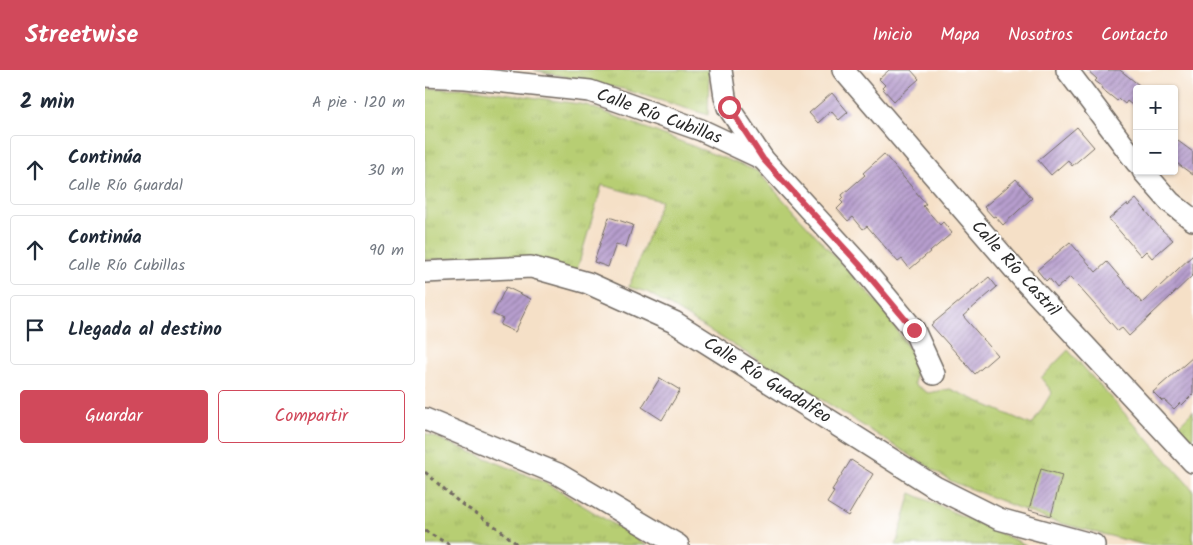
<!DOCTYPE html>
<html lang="es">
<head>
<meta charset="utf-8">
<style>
  :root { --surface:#fff; --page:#f6f6f7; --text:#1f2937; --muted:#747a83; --line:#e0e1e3; --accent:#d1495b }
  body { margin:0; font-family:Kalam,sans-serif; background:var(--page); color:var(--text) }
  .controls { position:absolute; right:15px; top:15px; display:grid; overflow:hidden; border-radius:5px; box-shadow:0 1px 4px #0004 }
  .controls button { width:45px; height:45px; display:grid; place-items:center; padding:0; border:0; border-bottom:1px solid var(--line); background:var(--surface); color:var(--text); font:25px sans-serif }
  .stop { position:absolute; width:15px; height:15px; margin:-11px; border:4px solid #d1495b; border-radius:50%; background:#fff }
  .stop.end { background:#d1495b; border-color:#fff; box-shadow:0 1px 5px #0008 }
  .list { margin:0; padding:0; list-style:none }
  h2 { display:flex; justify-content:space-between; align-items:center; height:65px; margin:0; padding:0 20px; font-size:21px }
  h2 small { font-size:16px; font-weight:400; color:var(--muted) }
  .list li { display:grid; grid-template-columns:32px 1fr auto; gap:15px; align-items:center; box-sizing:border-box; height:70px; margin:0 10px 10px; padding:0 10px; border:1px solid var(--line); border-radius:5px }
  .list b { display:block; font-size:19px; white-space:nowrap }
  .list p { margin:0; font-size:16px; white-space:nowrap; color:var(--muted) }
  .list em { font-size:16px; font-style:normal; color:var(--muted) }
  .actions { display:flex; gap:10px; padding:15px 20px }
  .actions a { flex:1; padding:11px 0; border:1px solid var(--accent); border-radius:5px; text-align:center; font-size:18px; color:var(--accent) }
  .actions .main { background:var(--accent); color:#fff }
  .icon { flex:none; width:28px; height:28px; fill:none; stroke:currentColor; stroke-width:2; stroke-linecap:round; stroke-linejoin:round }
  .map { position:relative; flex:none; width:768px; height:475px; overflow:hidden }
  header { display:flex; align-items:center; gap:30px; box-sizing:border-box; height:70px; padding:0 25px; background:var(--accent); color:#fff }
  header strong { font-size:24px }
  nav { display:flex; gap:28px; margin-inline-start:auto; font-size:18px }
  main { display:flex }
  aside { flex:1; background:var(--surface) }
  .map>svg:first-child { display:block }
  .grass { fill:url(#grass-tufts); stroke:#717c4f }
  .building { fill:url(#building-hatch) }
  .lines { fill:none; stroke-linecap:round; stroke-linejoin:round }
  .minor-casing { stroke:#726a62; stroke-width:24 }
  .path { stroke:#726a62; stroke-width:3; stroke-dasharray:4 4; stroke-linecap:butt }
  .minor { stroke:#fff; stroke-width:21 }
  .route { stroke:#d1495b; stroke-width:6 }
  .labels { text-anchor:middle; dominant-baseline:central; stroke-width:4; stroke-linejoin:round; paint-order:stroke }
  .street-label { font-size:18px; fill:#2b2b2b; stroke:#fff }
</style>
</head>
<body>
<header>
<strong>Streetwise</strong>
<nav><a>Inicio</a><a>Mapa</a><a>Nosotros</a><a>Contacto</a></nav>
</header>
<main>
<aside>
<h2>2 min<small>A pie · 120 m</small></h2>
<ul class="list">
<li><svg class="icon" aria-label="ahead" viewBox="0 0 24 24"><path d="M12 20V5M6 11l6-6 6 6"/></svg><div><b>Continúa</b><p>Calle Río Guardal</p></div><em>30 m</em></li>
<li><svg class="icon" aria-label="ahead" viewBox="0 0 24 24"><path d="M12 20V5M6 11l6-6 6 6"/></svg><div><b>Continúa</b><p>Calle Río Cubillas</p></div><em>90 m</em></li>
<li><svg class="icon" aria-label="arrive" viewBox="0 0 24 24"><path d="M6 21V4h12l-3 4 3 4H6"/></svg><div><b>Llegada al destino</b></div></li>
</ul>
<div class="actions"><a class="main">Guardar</a><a>Compartir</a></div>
</aside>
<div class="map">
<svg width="768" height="475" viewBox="0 0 768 475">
  <defs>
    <pattern id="grass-tufts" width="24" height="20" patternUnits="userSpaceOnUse" patternTransform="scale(1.25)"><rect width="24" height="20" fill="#b7ce73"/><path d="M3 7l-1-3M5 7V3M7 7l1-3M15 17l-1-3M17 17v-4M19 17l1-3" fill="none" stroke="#9eb164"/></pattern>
    <pattern id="building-hatch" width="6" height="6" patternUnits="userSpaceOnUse" patternTransform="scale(1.25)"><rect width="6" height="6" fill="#b79ece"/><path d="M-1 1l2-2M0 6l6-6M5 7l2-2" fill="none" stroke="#9581a7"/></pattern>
  </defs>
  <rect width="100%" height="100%" fill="#fff"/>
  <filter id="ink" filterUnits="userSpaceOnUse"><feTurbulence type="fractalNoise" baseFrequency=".02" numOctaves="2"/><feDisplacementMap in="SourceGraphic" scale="10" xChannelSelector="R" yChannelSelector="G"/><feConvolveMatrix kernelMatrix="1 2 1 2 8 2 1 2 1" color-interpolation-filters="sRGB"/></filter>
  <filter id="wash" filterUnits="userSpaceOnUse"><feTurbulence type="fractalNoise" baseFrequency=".0096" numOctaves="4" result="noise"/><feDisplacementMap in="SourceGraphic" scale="20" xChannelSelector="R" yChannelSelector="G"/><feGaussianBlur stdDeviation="1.12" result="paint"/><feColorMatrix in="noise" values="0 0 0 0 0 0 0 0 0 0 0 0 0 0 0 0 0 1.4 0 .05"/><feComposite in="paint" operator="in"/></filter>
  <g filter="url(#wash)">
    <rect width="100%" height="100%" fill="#f5e0c7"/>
    <g class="grass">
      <path d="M109,0H284L283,45L198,19Z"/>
      <path d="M43,18L161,35L332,101L459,240L492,292L489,314L503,323L525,319L607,355L627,322L616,308L643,280L768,420V475H720L624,450L526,411L380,319L222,222L204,217L236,131L177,115L151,203L81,184L0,190V19Z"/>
      <path d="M768,341V377L750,359Z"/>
      <path d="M0,363L121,413L222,475H0Z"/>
      <path d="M486,423L601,475H471Z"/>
    </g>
    <g id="blocks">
      <g class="building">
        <path d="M464,0H486L494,9L469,31L457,18L460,15L454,9Z"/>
        <path d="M662,0H695L714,15L712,17V39L702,31L700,34L694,29L692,31L676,18L677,16L670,11L672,9Z"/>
        <path d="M407,23L423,42L414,50L406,41L393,53L384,43Z"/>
        <path d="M652,57L669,77L647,96L643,90L626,105L613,90Z"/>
        <path d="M749,68L768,82V105L749,91Z"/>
        <path d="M459,84L501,134L498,136L515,155L518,152L527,163L485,199L477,189L473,192L442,156L438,159L428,147L423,151L412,139L418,133L415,130L418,127L417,125L440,105L438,103Z"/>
        <path d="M591,109L607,128L578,155L570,146L568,147L559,137Z"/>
        <path d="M711,129L736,159L748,170L727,188L721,181L716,186L684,149L702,134L703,136Z"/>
        <path d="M184,147L208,155L201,177L191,174L183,197L169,192Z"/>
        <path d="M645,172L671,202L682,192L717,233L768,185V205L704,266L697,258L693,261L645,207L632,218L624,208L621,211L612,200Z"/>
        <path d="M564,207L572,217L538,246L572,285L550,304L506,255Z"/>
        <path d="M81,217L106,229L90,262L75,255L78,249L68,244Z"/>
        <path d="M768,287V324L757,335L755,333L749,339L739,330L737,331L728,322Z"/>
        <path d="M235,308L255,320L237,350L217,337Z"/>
        <path d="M426,390L448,404L423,446L402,433L409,422L407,420Z"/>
        <path d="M616,399L637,405L626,446L604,440Z"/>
      </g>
    </g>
  </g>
  <g filter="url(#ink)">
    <use href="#blocks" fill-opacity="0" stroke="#726a62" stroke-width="1"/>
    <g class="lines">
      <defs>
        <g id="minor">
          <path d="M296,0L300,27L303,37L338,89"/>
          <path d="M418,0L597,208L768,392"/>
          <path d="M642,0L712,93"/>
          <path d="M0,6L41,8L165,21L276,60L338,89L434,194L489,260L509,304"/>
          <path d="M718,101L745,132L768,150"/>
          <path d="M0,202L106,197L163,213L249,252L510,417L574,449L669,475"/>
          <path d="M0,349L133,404L253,475"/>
        </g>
      </defs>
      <use href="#minor" class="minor-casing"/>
      <g class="path">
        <path d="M0,402L35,433L74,459L93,475"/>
        <path d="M0,461L25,475"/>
      </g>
      <use href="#minor" class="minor"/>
    </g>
  </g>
  <g class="lines" filter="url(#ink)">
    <path class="route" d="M304,37L338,89L434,194L489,260"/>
  </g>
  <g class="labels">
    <g class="street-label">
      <text transform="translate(234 47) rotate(20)">Calle Río Cubillas</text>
      <text transform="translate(590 199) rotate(48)">Calle Río Castril</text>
      <text transform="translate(342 311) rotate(32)">Calle Río Guadalfeo</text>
    </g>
  </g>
</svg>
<div class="controls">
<button>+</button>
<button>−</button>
</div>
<div class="stop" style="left:304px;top:37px"></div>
<div class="stop end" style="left:489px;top:260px"></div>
</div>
</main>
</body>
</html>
